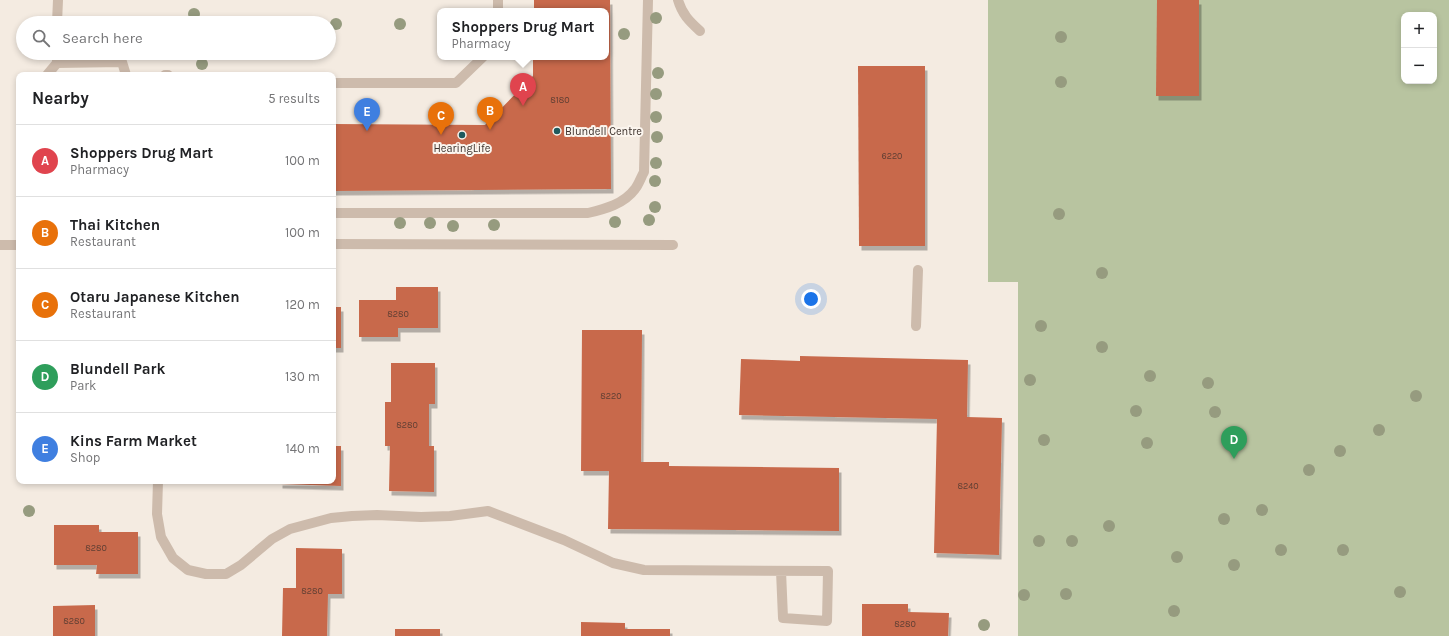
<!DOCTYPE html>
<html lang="en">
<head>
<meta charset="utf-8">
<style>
  :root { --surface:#fff; --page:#f6f6f6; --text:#202124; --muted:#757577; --line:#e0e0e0; --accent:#7c3aed }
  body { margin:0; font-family:Karla,sans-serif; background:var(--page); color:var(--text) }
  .controls { position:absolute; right:12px; top:12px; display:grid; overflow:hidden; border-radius:8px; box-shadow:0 2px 6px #0003 }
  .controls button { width:36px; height:36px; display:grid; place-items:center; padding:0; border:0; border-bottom:1px solid var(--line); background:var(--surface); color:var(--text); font:20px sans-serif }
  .you { position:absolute; left:811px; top:299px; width:14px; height:14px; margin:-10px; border:3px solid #fff; border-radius:50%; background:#1a73e8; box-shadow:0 0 0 6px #1a73e833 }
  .badge { display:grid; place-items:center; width:26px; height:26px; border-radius:50%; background:var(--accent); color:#fff; font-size:13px; font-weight:700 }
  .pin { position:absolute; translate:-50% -33px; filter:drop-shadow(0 1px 2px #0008) }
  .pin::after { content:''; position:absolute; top:21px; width:14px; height:12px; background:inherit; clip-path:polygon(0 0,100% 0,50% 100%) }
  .popup { position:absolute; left:437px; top:8px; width:172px; height:52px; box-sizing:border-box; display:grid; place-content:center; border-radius:8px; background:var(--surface); filter:drop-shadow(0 1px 3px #0005); font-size:13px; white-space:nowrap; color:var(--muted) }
  .popup b { font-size:15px; color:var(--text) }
  .popup::after { content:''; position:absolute; left:50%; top:100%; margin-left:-8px; border:8px solid transparent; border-top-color:var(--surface) }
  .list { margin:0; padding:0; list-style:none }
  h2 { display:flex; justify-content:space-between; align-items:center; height:52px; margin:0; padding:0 16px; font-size:17px }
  h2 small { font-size:13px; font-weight:400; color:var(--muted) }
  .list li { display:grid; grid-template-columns:26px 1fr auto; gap:12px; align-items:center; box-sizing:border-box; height:72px; padding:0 16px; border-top:1px solid var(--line) }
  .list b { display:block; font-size:15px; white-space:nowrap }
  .list p { margin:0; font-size:13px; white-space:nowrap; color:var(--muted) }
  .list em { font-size:13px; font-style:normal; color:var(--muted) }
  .icon { flex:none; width:22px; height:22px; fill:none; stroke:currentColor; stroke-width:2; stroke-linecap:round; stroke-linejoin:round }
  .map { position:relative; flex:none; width:1449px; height:636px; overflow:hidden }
  .search { position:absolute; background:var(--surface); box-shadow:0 2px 6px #0003; left:16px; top:16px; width:320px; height:44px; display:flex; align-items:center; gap:10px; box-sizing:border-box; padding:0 14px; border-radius:22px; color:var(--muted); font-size:15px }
  .panel { position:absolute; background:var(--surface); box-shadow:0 2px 6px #0003; left:16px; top:72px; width:320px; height:412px; border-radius:8px }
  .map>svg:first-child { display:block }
  .green { fill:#b8c4a0; fill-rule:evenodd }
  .building { fill:#c8694b; filter:url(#shadow) }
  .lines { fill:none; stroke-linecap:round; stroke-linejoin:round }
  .service { stroke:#cdbbac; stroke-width:10 }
  .tree { fill:#969b7f }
  .poi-dot { fill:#1f5a5e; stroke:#fbf5ee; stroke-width:1.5 }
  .labels { text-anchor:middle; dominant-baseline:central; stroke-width:4; stroke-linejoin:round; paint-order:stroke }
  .number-label { font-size:9px; fill:#5e3e33 }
  .poi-label { font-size:11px; fill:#3b302b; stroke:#fbf5ee; text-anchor:start }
</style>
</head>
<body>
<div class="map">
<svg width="1449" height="636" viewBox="0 0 1449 636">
  <defs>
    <filter id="shadow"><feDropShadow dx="2.5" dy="4.5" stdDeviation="0" flood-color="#0004"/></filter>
  </defs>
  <rect width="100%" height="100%" fill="#f4ebe1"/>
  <path class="green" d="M988,0H1449V636H1018V282H988ZM1404,15H1434V81H1404Z"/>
  <g class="building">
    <path d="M534,0H610L611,189L333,191V124L485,125L533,76V57H606V11H534Z"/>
    <path d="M1157,0H1199V96H1156Z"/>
    <path d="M858,66H925V246H859Z"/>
    <path d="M396,287H438V328H398V337H359V300H396Z"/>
    <rect x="333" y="307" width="8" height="41"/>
    <path d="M582,330H642L641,462H669V466L839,468V531L608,529L609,471H581Z"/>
    <path d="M800,356L968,360L967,417L1002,418L999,555L934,553L937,419L739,415L741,359L800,361Z"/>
    <path d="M391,363H435V404H429V446H434V492L389,491L390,446H385V402H391Z"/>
    <path d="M333,446H341V486L280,484V481H333Z"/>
    <path d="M54,525H99V532H138V574H96L97,565H54Z"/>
    <path d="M296,548L342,549V594H328L327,636H282L283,588H296Z"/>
    <path d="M862,604H908V612L949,613L948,636H862Z"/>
    <path d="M95,605V636H53V606Z"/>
    <path d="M581,622L625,623V629H670V636H581Z"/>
    <rect x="395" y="629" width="45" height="7"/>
  </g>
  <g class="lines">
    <g class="service">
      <path d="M678,0C682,14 689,21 700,31"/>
      <path d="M498,11V0"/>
      <path d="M57,23L58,0"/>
      <path d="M57,53V63L122,62L126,75"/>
      <path d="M47,75L57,63"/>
      <path d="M165,75H168"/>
      <path d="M333,83H456L483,57"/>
      <path d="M333,213H588C605,209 624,204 635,189C639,184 641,177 644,172L648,0"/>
      <path d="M333,244L673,245"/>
      <path d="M0,245H19"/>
      <path d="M916,326L918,270"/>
      <path d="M158,481L157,514L161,537L173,558L188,570L206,574H226L241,565L272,539L290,529L331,518L352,516L377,515L421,517L450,516L488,511L564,540L613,563L644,570L828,571L827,621L783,618L781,571"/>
    </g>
  </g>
  <g class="tree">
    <circle cx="194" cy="14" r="6"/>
    <circle cx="656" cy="18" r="6"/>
    <circle cx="336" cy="24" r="6"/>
    <circle cx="400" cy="24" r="6"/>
    <circle cx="624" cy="34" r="6"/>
    <circle cx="1061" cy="37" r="6"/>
    <circle cx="202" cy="64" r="6"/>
    <circle cx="658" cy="73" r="6"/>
    <circle cx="1061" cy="82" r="6"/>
    <circle cx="656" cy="94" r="6"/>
    <circle cx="656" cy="117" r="6"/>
    <circle cx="657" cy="137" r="6"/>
    <circle cx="656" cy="163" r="6"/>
    <circle cx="655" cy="181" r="6"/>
    <circle cx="655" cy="207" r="6"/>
    <circle cx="1059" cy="214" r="6"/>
    <circle cx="649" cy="220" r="6"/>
    <circle cx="615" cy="222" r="6"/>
    <circle cx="400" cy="223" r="6"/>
    <circle cx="430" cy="223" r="6"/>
    <circle cx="494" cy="225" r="6"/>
    <circle cx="453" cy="226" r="6"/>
    <circle cx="1102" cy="273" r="6"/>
    <circle cx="1041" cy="326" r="6"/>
    <circle cx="1102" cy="347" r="6"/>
    <circle cx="1150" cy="376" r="6"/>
    <circle cx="1030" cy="380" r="6"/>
    <circle cx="1208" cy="383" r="6"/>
    <circle cx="1416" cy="396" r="6"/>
    <circle cx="1136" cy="411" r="6"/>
    <circle cx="1215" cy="412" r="6"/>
    <circle cx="1379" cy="430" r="6"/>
    <circle cx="1044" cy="440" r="6"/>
    <circle cx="1147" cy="443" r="6"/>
    <circle cx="1340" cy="451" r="6"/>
    <circle cx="1309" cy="470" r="6"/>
    <circle cx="1262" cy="510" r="6"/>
    <circle cx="29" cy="511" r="6"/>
    <circle cx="1224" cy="519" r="6"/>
    <circle cx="1109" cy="526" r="6"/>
    <circle cx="1039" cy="541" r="6"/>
    <circle cx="1072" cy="541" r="6"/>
    <circle cx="1281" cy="550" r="6"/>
    <circle cx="1343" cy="550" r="6"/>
    <circle cx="1177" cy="557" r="6"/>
    <circle cx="1234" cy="565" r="6"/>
    <circle cx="1400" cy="592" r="6"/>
    <circle cx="1066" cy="594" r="6"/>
    <circle cx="1024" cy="595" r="6"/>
    <circle cx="1174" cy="611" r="6"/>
    <circle cx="984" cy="625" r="6"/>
  </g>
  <g class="poi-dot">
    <circle cx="557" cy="131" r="4"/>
    <circle cx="462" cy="135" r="4"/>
  </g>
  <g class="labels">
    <g class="number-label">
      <text x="560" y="100">8180</text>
      <text x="892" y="156">6220</text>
      <text x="398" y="314">8280</text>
      <text x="611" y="396">8220</text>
      <text x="407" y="425">8280</text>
      <text x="968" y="486">8240</text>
      <text x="96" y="548">8280</text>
      <text x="312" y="591">8280</text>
      <text x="74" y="621">8280</text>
      <text x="905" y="624">8280</text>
    </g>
    <g class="poi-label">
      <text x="565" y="131">Blundell Centre</text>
      <text x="462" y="148" text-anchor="middle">HearingLife</text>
    </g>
  </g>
</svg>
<div class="controls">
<button>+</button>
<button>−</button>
</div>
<div class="you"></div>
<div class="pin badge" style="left:523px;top:106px;background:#e0444e">A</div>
<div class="popup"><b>Shoppers Drug Mart</b>Pharmacy</div>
<div class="pin badge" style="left:490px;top:130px;background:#e8710a">B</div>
<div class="pin badge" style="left:441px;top:135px;background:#e8710a">C</div>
<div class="pin badge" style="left:1234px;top:459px;background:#2e9e5b">D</div>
<div class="pin badge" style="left:367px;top:131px;background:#3f7fe0">E</div>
<div class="search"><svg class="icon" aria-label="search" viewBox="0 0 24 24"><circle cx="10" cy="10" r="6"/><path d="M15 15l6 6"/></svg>Search here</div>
<section class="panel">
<h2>Nearby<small>5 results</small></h2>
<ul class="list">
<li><span class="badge" style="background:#e0444e">A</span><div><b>Shoppers Drug Mart</b><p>Pharmacy</p></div><em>100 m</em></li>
<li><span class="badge" style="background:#e8710a">B</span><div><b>Thai Kitchen</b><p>Restaurant</p></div><em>100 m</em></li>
<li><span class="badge" style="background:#e8710a">C</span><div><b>Otaru Japanese Kitchen</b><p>Restaurant</p></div><em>120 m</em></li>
<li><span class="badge" style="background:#2e9e5b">D</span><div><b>Blundell Park</b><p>Park</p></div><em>130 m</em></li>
<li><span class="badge" style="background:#3f7fe0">E</span><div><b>Kins Farm Market</b><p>Shop</p></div><em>140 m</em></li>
</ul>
</section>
</div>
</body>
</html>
